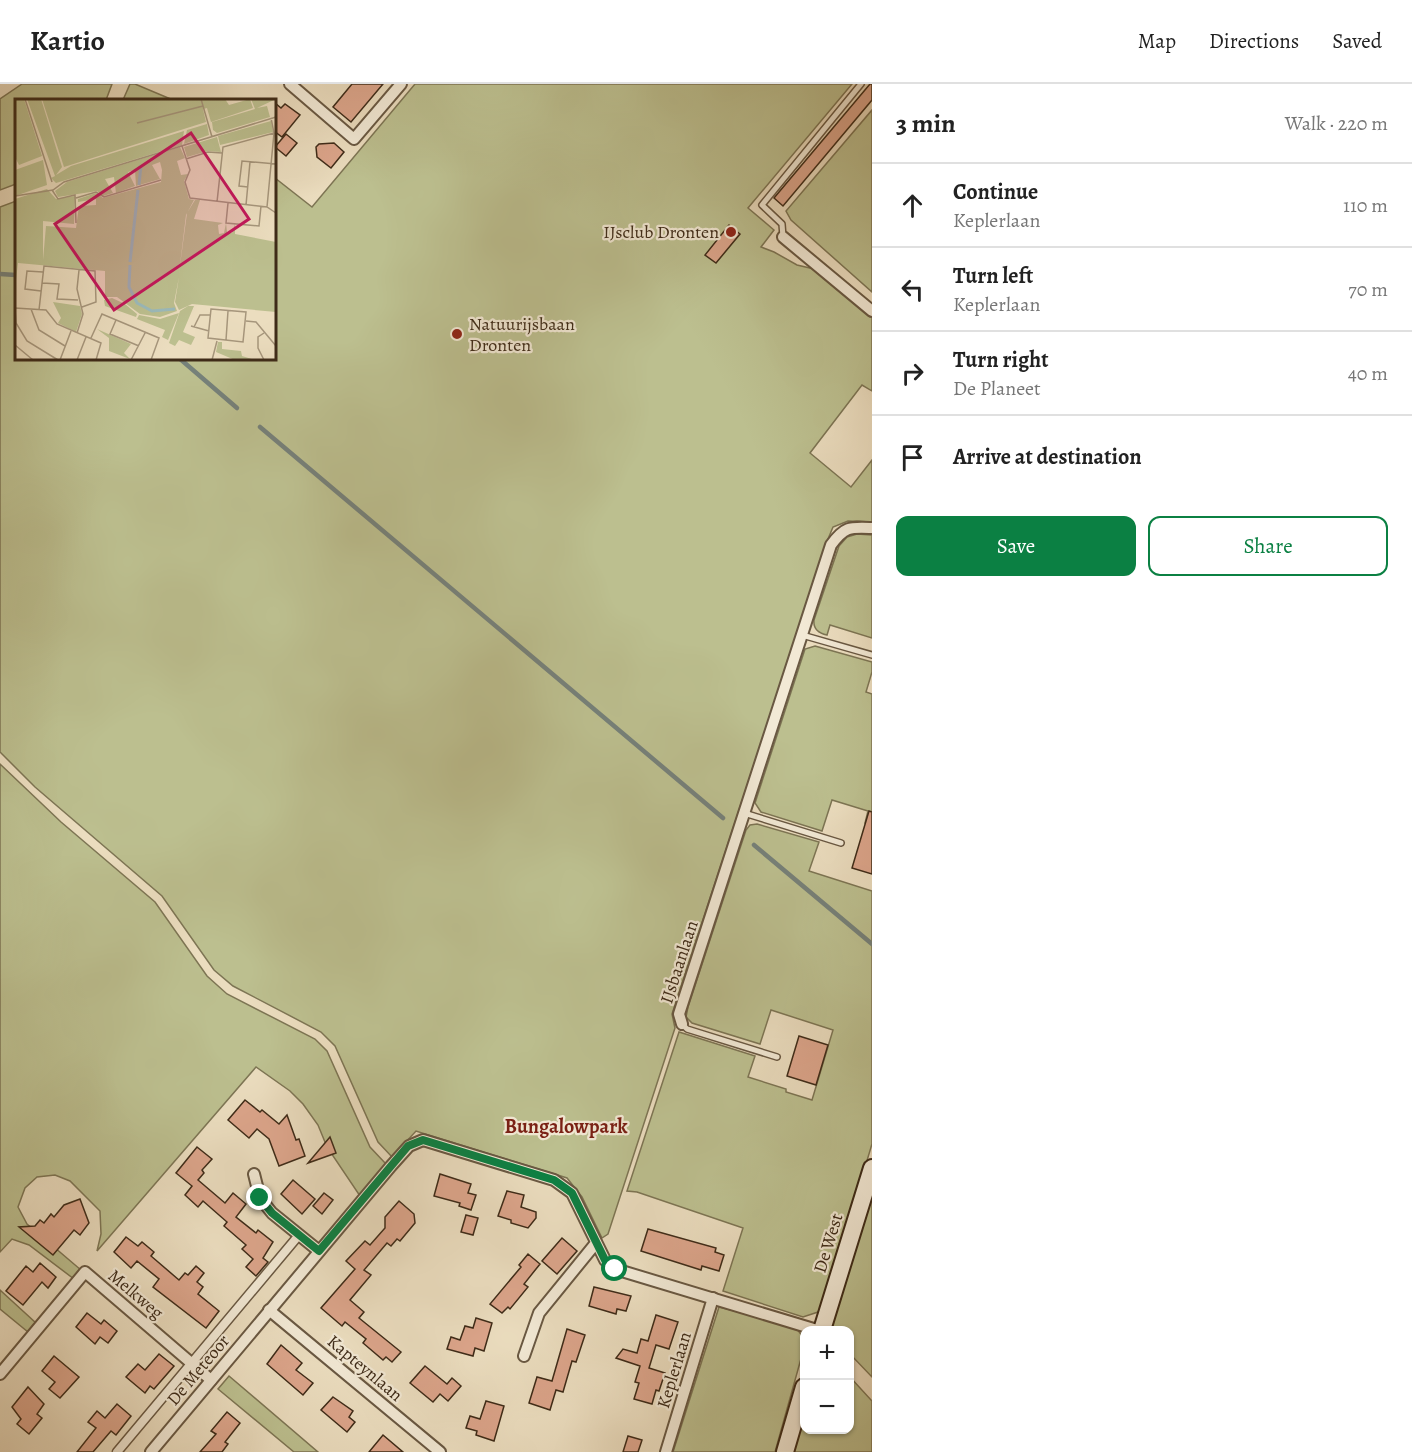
<!DOCTYPE html>
<html lang="en">
<head>
<meta charset="utf-8">
<style>
  :root { --surface:#fff; --page:#f6f6f6; --text:#222; --muted:#767676; --line:#e0e0e0; --accent:#0b8043 }
  body { margin:0; font-family:Alegreya,serif; background:var(--page); color:var(--text) }
  .controls { position:absolute; right:18px; bottom:18px; display:grid; overflow:hidden; border-radius:12px; box-shadow:0 2px 4px #0004 }
  .controls button { width:54px; height:54px; display:grid; place-items:center; padding:0; border:0; border-bottom:2px solid var(--line); background:var(--surface); color:var(--text); font:30px sans-serif }
  .stop { position:absolute; width:18px; height:18px; margin:-14px; border:4px solid #0b8043; border-radius:50%; background:#fff }
  .stop.end { background:#0b8043; border-color:#fff; box-shadow:0 2px 6px #0008 }
  .list { margin:0; padding:0; list-style:none }
  h2 { display:flex; justify-content:space-between; align-items:center; height:78px; margin:0; padding:0 24px; font-size:26px }
  h2 small { font-size:20px; font-weight:400; color:var(--muted) }
  .list li { display:grid; grid-template-columns:39px 1fr auto; gap:18px; align-items:center; box-sizing:border-box; height:84px; padding:0 24px; border-top:2px solid var(--line) }
  .list b { display:block; font-size:22px; white-space:nowrap }
  .list p { margin:0; font-size:20px; white-space:nowrap; color:var(--muted) }
  .list em { font-size:20px; font-style:normal; color:var(--muted) }
  .actions { display:flex; gap:12px; padding:18px 24px }
  .actions a { flex:1; padding:14px 0; border:2px solid var(--accent); border-radius:12px; text-align:center; font-size:21px; color:var(--accent) }
  .actions .main { background:var(--accent); color:#fff }
  .icon { flex:none; width:33px; height:33px; fill:none; stroke:currentColor; stroke-width:2; stroke-linecap:round; stroke-linejoin:round }
  .map { position:relative; flex:none; width:872px; height:1368px; overflow:hidden }
  header { display:flex; align-items:center; gap:36px; box-sizing:border-box; height:84px; padding:0 30px; background:var(--surface); border-bottom:2px solid var(--line) }
  header strong { font-size:28px }
  nav { display:flex; gap:33px; margin-inline-start:auto; font-size:21px }
  main { display:flex }
  aside { flex:1; background:var(--surface) }
  .map>svg:first-child { display:block }
  .green { fill:#bcbf8f; stroke:#7d7554; stroke-width:1.5 }
  .lines { fill:none; stroke-linecap:round; stroke-linejoin:round }
  .stream { stroke:#76817a; stroke-width:4.5 }
  .building { fill:#dca58b; stroke:#3e2b18; stroke-width:1.5 }
  .service-casing { stroke:#695842; stroke-width:8 }
  .pedestrian-casing { stroke:#695842; stroke-width:11 }
  .minor-casing { stroke:#695842; stroke-width:14 }
  .secondary-casing { stroke:#3e2b18; stroke-width:20 }
  .service { stroke:#f2e9d5; stroke-width:5 }
  .pedestrian { stroke:#f2e9d5; stroke-width:8 }
  .minor { stroke:#f2e9d5; stroke-width:10 }
  .secondary { stroke:#f2e9d5; stroke-width:16 }
  .route { stroke:#0b8043; stroke-width:8 }
  .poi-dot { fill:#8f2418; stroke:#f2e9d5; stroke-width:2 }
  .labels { text-anchor:middle; dominant-baseline:central; stroke-width:4.5; stroke-linejoin:round; paint-order:stroke }
  .poi-label { font-size:18px; fill:#3e2b18; stroke:#f2e9d5; text-anchor:end }
  .street-label { font-size:18px; fill:#3e2b18; stroke:#f2e9d5 }
  .neighbourhood-label { font-size:20px; font-weight:bold; fill:#7a1f14; stroke:#f2e9d5 }
  .inset-river { fill:none; stroke:#9bbabb; stroke-width:3 }
  .inset-road { fill:none; stroke:#a6967c; stroke-width:1.5 }
  .view { fill:#c2185b; fill-opacity:0.15; stroke:#c2185b; stroke-width:3 }
  .inset-edge { fill:none; stroke:#3e2b18; stroke-width:3 }
</style>
</head>
<body>
<header>
<strong>Kartio</strong>
<nav><a>Map</a><a>Directions</a><a>Saved</a></nav>
</header>
<main>
<div class="map">
<svg width="872" height="1368" viewBox="0 0 872 1368">
  <rect width="100%" height="100%" fill="#ebddbf"/>
  <filter id="stains"><feTurbulence type="fractalNoise" baseFrequency=".00333" numOctaves="4"/><feColorMatrix values="0 0 0 0 .2 0 0 0 0 .09 0 0 0 0 .02 0 0 0 .5 -.17"/></filter>
  <radialGradient id="worn" r=".72"><stop offset=".6" stop-color="#630" stop-opacity="0"/><stop offset="1" stop-color="#630" stop-opacity=".3"/></radialGradient>
  <g class="green">
    <path d="M22,0H112L106,16H16V100L0,106V15Z"/>
    <path d="M130,0H135L173,16H123Z"/>
    <path d="M415,0H852L748,124L774,146L761,163L774,168L797,181L814,185L872,233V307L862,301L810,369L851,403L872,376V438L848,437L833,443L828,455L672,930L675,944L608,1150L602,1154L582,1113L567,1094L416,1047L392,1073L378,1058L335,962L321,948L233,902L214,886L162,812L35,703L0,668V123L16,117V274H274L275,94L312,123Z"/>
    <path d="M872,26V208L791,136L786,127Z"/>
    <path d="M857,450L872,451V554L830,541L827,551C818,549 813,545 814,536L839,462L847,453Z"/>
    <path d="M815,562L872,578V588L866,608L872,610V742L865,739L868,727L832,716L822,747L761,728L755,719L805,565Z"/>
    <path d="M0,680L61,738L155,818L207,892L227,910L315,955L327,967L370,1063L386,1080L360,1112L327,1063L318,1041L303,1020L290,1007L256,983L97,1167L101,1150L100,1127L70,1097L55,1091L37,1093L25,1104L18,1123L27,1140L81,1186L74,1195L29,1161L12,1155L0,1168Z"/>
    <path d="M757,740L819,758L809,787L872,807V1060L823,1223L818,1228L803,1233L723,1207L743,1144L637,1108L627,1107L679,948L755,972L748,993L786,1005V1008L812,1016L833,946L771,926L760,960L692,939L686,933L688,923L746,746L750,741Z"/>
    <path d="M872,1105V1293L850,1270V1246H828Z"/>
    <path d="M0,1206L36,1239L28,1248L0,1225Z"/>
    <path d="M719,1223L787,1240L796,1244L804,1254V1264L775,1368H673Z"/>
    <path d="M229,1292L318,1368H294L218,1305Z"/>
    <path d="M850,1293L872,1317V1368H792L804,1325V1346H850Z"/>
  </g>
  <g class="lines">
    <g class="stream">
      <path d="M0,190L16,191"/>
      <path d="M179,274L237,324"/>
      <path d="M260,343L723,734"/>
      <path d="M754,761L872,860"/>
    </g>
  </g>
  <g class="building">
    <path d="M352,0H383L351,38L333,23Z"/>
    <path d="M870,0H872V16L783,122L774,114Z"/>
    <path d="M274,18L281,24L285,20L300,31L282,53L274,47Z"/>
    <path d="M286,50L297,59L286,72L275,63Z"/>
    <path d="M334,59L344,68L331,84L317,73L316,63L319,60Z"/>
    <path d="M729,141L740,150L716,179L705,171Z"/>
    <path d="M869,727L872,728V790L852,784Z"/>
    <path d="M799,952L828,961L816,1001L787,992Z"/>
    <path d="M245,1016L260,1028L262,1026L279,1040L287,1031L296,1056L299,1055L305,1072L279,1082L269,1055L257,1045L249,1054L228,1036Z"/>
    <path d="M330,1053L336,1069L308,1079Z"/>
    <path d="M197,1063L212,1075L202,1086L204,1089L198,1096L225,1119L233,1109L246,1120L236,1133L256,1149L258,1146L273,1158L263,1174L268,1178L256,1192L246,1183L253,1175L242,1165L246,1161L224,1142L227,1138L203,1117L198,1123L185,1111L192,1102L176,1089Z"/>
    <path d="M440,1090L471,1100L468,1109L476,1111L471,1126L459,1122L460,1119L434,1112Z"/>
    <path d="M293,1096L315,1115L302,1130L281,1110Z"/>
    <path d="M507,1107L524,1111L521,1123L536,1128V1134L528,1144L511,1139V1136L498,1132Z"/>
    <path d="M324,1109L333,1116L322,1130L313,1122Z"/>
    <path d="M80,1115L89,1139L80,1151L74,1146L53,1171L19,1143L35,1142L40,1136L44,1139L51,1130L54,1133L64,1121Z"/>
    <path d="M399,1117L414,1130L415,1139L400,1157L397,1155L391,1162L387,1159L364,1186L371,1191L350,1216L364,1228L359,1234L401,1268L392,1278L386,1273L383,1276L363,1259L366,1255L345,1238L342,1242L321,1224L355,1185L346,1177L365,1157L370,1161L385,1144V1133Z"/>
    <path d="M466,1131L478,1134L473,1151L461,1148Z"/>
    <path d="M648,1145L716,1164L715,1168L724,1171L719,1187L702,1182L701,1186L641,1167Z"/>
    <path d="M126,1153L138,1162L142,1158L154,1168L151,1172L179,1196L185,1189L188,1191L196,1182L204,1189L197,1198L203,1203L198,1210L219,1227L206,1244L153,1203L159,1195L137,1177L131,1184L114,1168Z"/>
    <path d="M562,1154L577,1167L557,1190L542,1177Z"/>
    <path d="M528,1170L540,1180L524,1200L528,1203L510,1225L508,1223L502,1229L490,1220L521,1183L519,1181Z"/>
    <path d="M40,1179L56,1193L48,1204L42,1198L23,1221L6,1207L26,1182L33,1188Z"/>
    <path d="M594,1203L631,1212L626,1227L617,1225L616,1230L589,1222Z"/>
    <path d="M87,1229L101,1240L104,1236L117,1247L108,1259L100,1253L95,1260L76,1243Z"/>
    <path d="M656,1231L678,1238L669,1265L656,1261L649,1284L665,1289L659,1307L656,1306L652,1320L634,1315L639,1299L635,1298L640,1282L616,1274L623,1265L637,1269L641,1255L648,1257Z"/>
    <path d="M476,1234L492,1239L484,1267L475,1264L473,1272L447,1265L451,1253L460,1256L465,1242L473,1244Z"/>
    <path d="M567,1245L585,1251L576,1278L572,1277L563,1308L556,1306L550,1326L529,1319L537,1293L552,1297Z"/>
    <path d="M281,1261L302,1279L296,1286L313,1299L303,1311L267,1280Z"/>
    <path d="M159,1270L174,1282L154,1305L150,1302L145,1309L126,1293L138,1280L145,1286Z"/>
    <path d="M54,1272L79,1293L60,1314L49,1305L55,1298L42,1287Z"/>
    <path d="M425,1282L447,1300L452,1294L461,1302L448,1317L440,1310L433,1318L410,1299Z"/>
    <path d="M28,1303L44,1320L37,1330L42,1334L29,1350L17,1340L21,1335L12,1323Z"/>
    <path d="M333,1313L353,1327L349,1333L355,1338L347,1348L321,1326Z"/>
    <path d="M486,1317L504,1322L494,1357L476,1351L477,1347L466,1344L470,1332L480,1335Z"/>
    <path d="M117,1320L131,1332L116,1351L111,1347L93,1368H77L96,1344L88,1338L97,1327L105,1334Z"/>
    <path d="M227,1328L240,1339L225,1358L228,1360L222,1368H200L216,1350L211,1347Z"/>
    <path d="M383,1351L403,1368H369Z"/>
    <path d="M628,1352L642,1356L638,1368H623Z"/>
  </g>
  <g class="lines">
    <defs>
      <g id="service">
        <path d="M783,153L782,140L762,121L861,0"/>
        <path d="M802,551L872,571"/>
        <path d="M744,729L841,759"/>
        <path d="M682,940L687,945L777,973"/>
      </g>
      <path id="pedestrian" d="M117,1368L299,1151"/>
      <g id="minor">
        <path d="M290,0L354,55L401,0"/>
        <path d="M783,153L872,227"/>
        <path d="M682,940L679,930L831,461C845,442 850,443 872,444"/>
        <path d="M254,1090L260,1114L272,1129L319,1167"/>
        <path d="M269,1226L440,1368"/>
        <path d="M524,1272L539,1229L596,1159"/>
        <path d="M0,1290L85,1188L211,1296"/>
        <path d="M151,1368L391,1082L409,1062L423,1056L554,1096L572,1109L605,1176L615,1185L817,1246"/>
        <path d="M666,1368L713,1214"/>
      </g>
      <g id="secondary">
        <path d="M822,1246L872,1084"/>
        <path d="M785,1368L804,1303"/>
      </g>
    </defs>
    <use href="#service" class="service-casing"/>
    <use href="#pedestrian" class="pedestrian-casing"/>
    <use href="#minor" class="minor-casing"/>
    <use href="#secondary" class="secondary-casing"/>
    <use href="#service" class="service"/>
    <use href="#pedestrian" class="pedestrian"/>
    <use href="#minor" class="minor"/>
    <use href="#secondary" class="secondary"/>
  </g>
  <g class="lines">
    <path class="route" d="M260,1114L272,1129L319,1167L408,1062L423,1056L554,1096L572,1109L605,1176L615,1185"/>
  </g>
  <g class="poi-dot">
    <circle cx="731" cy="148" r="6"/>
    <circle cx="457" cy="250" r="6"/>
  </g>
  <g class="labels">
    <g class="poi-label">
      <text x="719" y="148">IJsclub Dronten</text>
      <text x="469" y="240" text-anchor="start">Natuurijsbaan<tspan x="469" dy="21">Dronten</tspan></text>
    </g>
    <g class="street-label">
      <text transform="translate(679 878) rotate(-72)">IJsbaanlaan</text>
      <text transform="translate(828 1159) rotate(-73)">De West</text>
      <text transform="translate(136 1210) rotate(40)">Melkweg</text>
      <text transform="translate(365 1284) rotate(40)">Kapteynlaan</text>
      <text transform="translate(198 1286) rotate(-50)">De Meteoor</text>
      <text transform="translate(674 1286) rotate(-73)">Keplerlaan</text>
    </g>
    <g class="neighbourhood-label">
      <text x="566" y="1042">Bungalowpark</text>
    </g>
  </g>
  <g transform="translate(15 15)">
    <rect width="261" height="261" fill="#ebddbf"/>
    <path d="M9,0L27,57L4,66L0,58V1ZM12,0H26L47,68L41,76L56,67L169,32L167,46L41,84L36,79L40,77ZM27,0H210L214,6L235,0L238,9L196,23L192,9L188,10L191,23L49,68ZM236,0H261L242,9L252,7L255,18L202,34L198,31L197,23L240,10ZM256,22L258,33L205,46L203,37ZM192,25L194,36L169,45L172,31ZM202,38L206,53L193,52L172,58L169,48ZM165,48L170,59L162,62L166,76L173,75L169,82L174,100L179,101L171,116L164,174L172,114L180,101H185L179,120L208,124L203,126L204,135L209,134L211,124L212,133L217,134L220,125V135L261,143V213L177,205L164,211L160,203L164,178L159,204L162,212L145,218L125,215L102,198H90V172L3,164L0,189V100L32,90L41,100L60,97L59,125L28,122V161L31,127L61,129L64,107L81,106V100L63,103V100L81,94L88,99L146,83L147,71L145,63L137,66L145,80L121,87L120,71L113,73L120,87L101,94L99,78L90,80L98,94L88,97L82,92L43,98L40,92L52,83ZM28,61L32,86L0,97V71ZM97,199L110,205L122,215L121,218L90,207L89,201ZM38,203L65,207L67,215L61,233L43,224L46,219ZM173,207H179L168,233L180,238L176,246L164,241L160,247L154,244L165,212ZM164,214L153,241L147,238L150,231L122,220L124,216L145,220ZM82,230L116,245L109,254L115,260L94,252V239ZM203,243H207V250L226,252L227,257L240,261H220L201,253Z" fill="#bcbf8f"/>
    <path class="inset-river" d="M124,86L126,66M115,163L123,91M115,166L114,188L122,204L137,212L160,210"/>
    <path class="inset-road" d="M10,0L37,83M186,0L197,38M122,24L188,7M167,47L175,71L170,83L175,99L252,108L261,114M171,60L193,53L207,54M233,88L224,87L227,62L261,65M37,91L43,100L60,96L61,124M0,97L38,91L49,83L261,18M61,99L81,93L89,98L146,81M202,103L208,48L259,34M213,104L211,124L244,127L246,107M231,106L235,63M252,108L259,34L256,19M27,184L44,185L42,200L63,201M26,192L10,190L12,172L28,173M0,209L31,211L42,225L86,244L81,261M0,209L1,224L12,242L43,261M16,210L24,231L50,247M196,210L231,213L228,243L193,239ZM24,211L29,167L80,172L81,203L67,208M101,221L95,235L124,247M231,222L241,223L261,247M176,227L194,232M179,228L185,216H195M62,234L68,215L62,190L64,171M249,234L243,238V249L249,261M76,239L87,215L144,239L136,261M211,241L213,212M0,246L18,261M45,261L56,232M62,261L71,238M116,261L130,234M197,261L202,242"/>
    <path class="view" d="M176,34L234,120L99,211L40,125Z"/>
    <rect width="261" height="261" class="inset-edge"/>
  </g>
  <rect width="100%" height="100%" filter="url(#stains)"/>
  <rect width="100%" height="100%" fill="url(#worn)"/>
</svg>
<div class="controls">
<button>+</button>
<button>−</button>
</div>
<div class="stop" style="left:615px;top:1185px"></div>
<div class="stop end" style="left:260px;top:1114px"></div>
</div>
<aside>
<h2>3 min<small>Walk · 220 m</small></h2>
<ul class="list">
<li><svg class="icon" aria-label="ahead" viewBox="0 0 24 24"><path d="M12 20V5M6 11l6-6 6 6"/></svg><div><b>Continue</b><p>Keplerlaan</p></div><em>110 m</em></li>
<li><svg class="icon" aria-label="left" viewBox="0 0 24 24"><path d="M17 20v-9H6M10 6l-5 5 5 5"/></svg><div><b>Turn left</b><p>Keplerlaan</p></div><em>70 m</em></li>
<li><svg class="icon" aria-label="right" viewBox="0 0 24 24"><path d="M7 20v-9h11M14 6l5 5-5 5"/></svg><div><b>Turn right</b><p>De Planeet</p></div><em>40 m</em></li>
<li><svg class="icon" aria-label="arrive" viewBox="0 0 24 24"><path d="M6 21V4h12l-3 4 3 4H6"/></svg><div><b>Arrive at destination</b></div></li>
</ul>
<div class="actions"><a class="main">Save</a><a>Share</a></div>
</aside>
</main>
</body>
</html>
